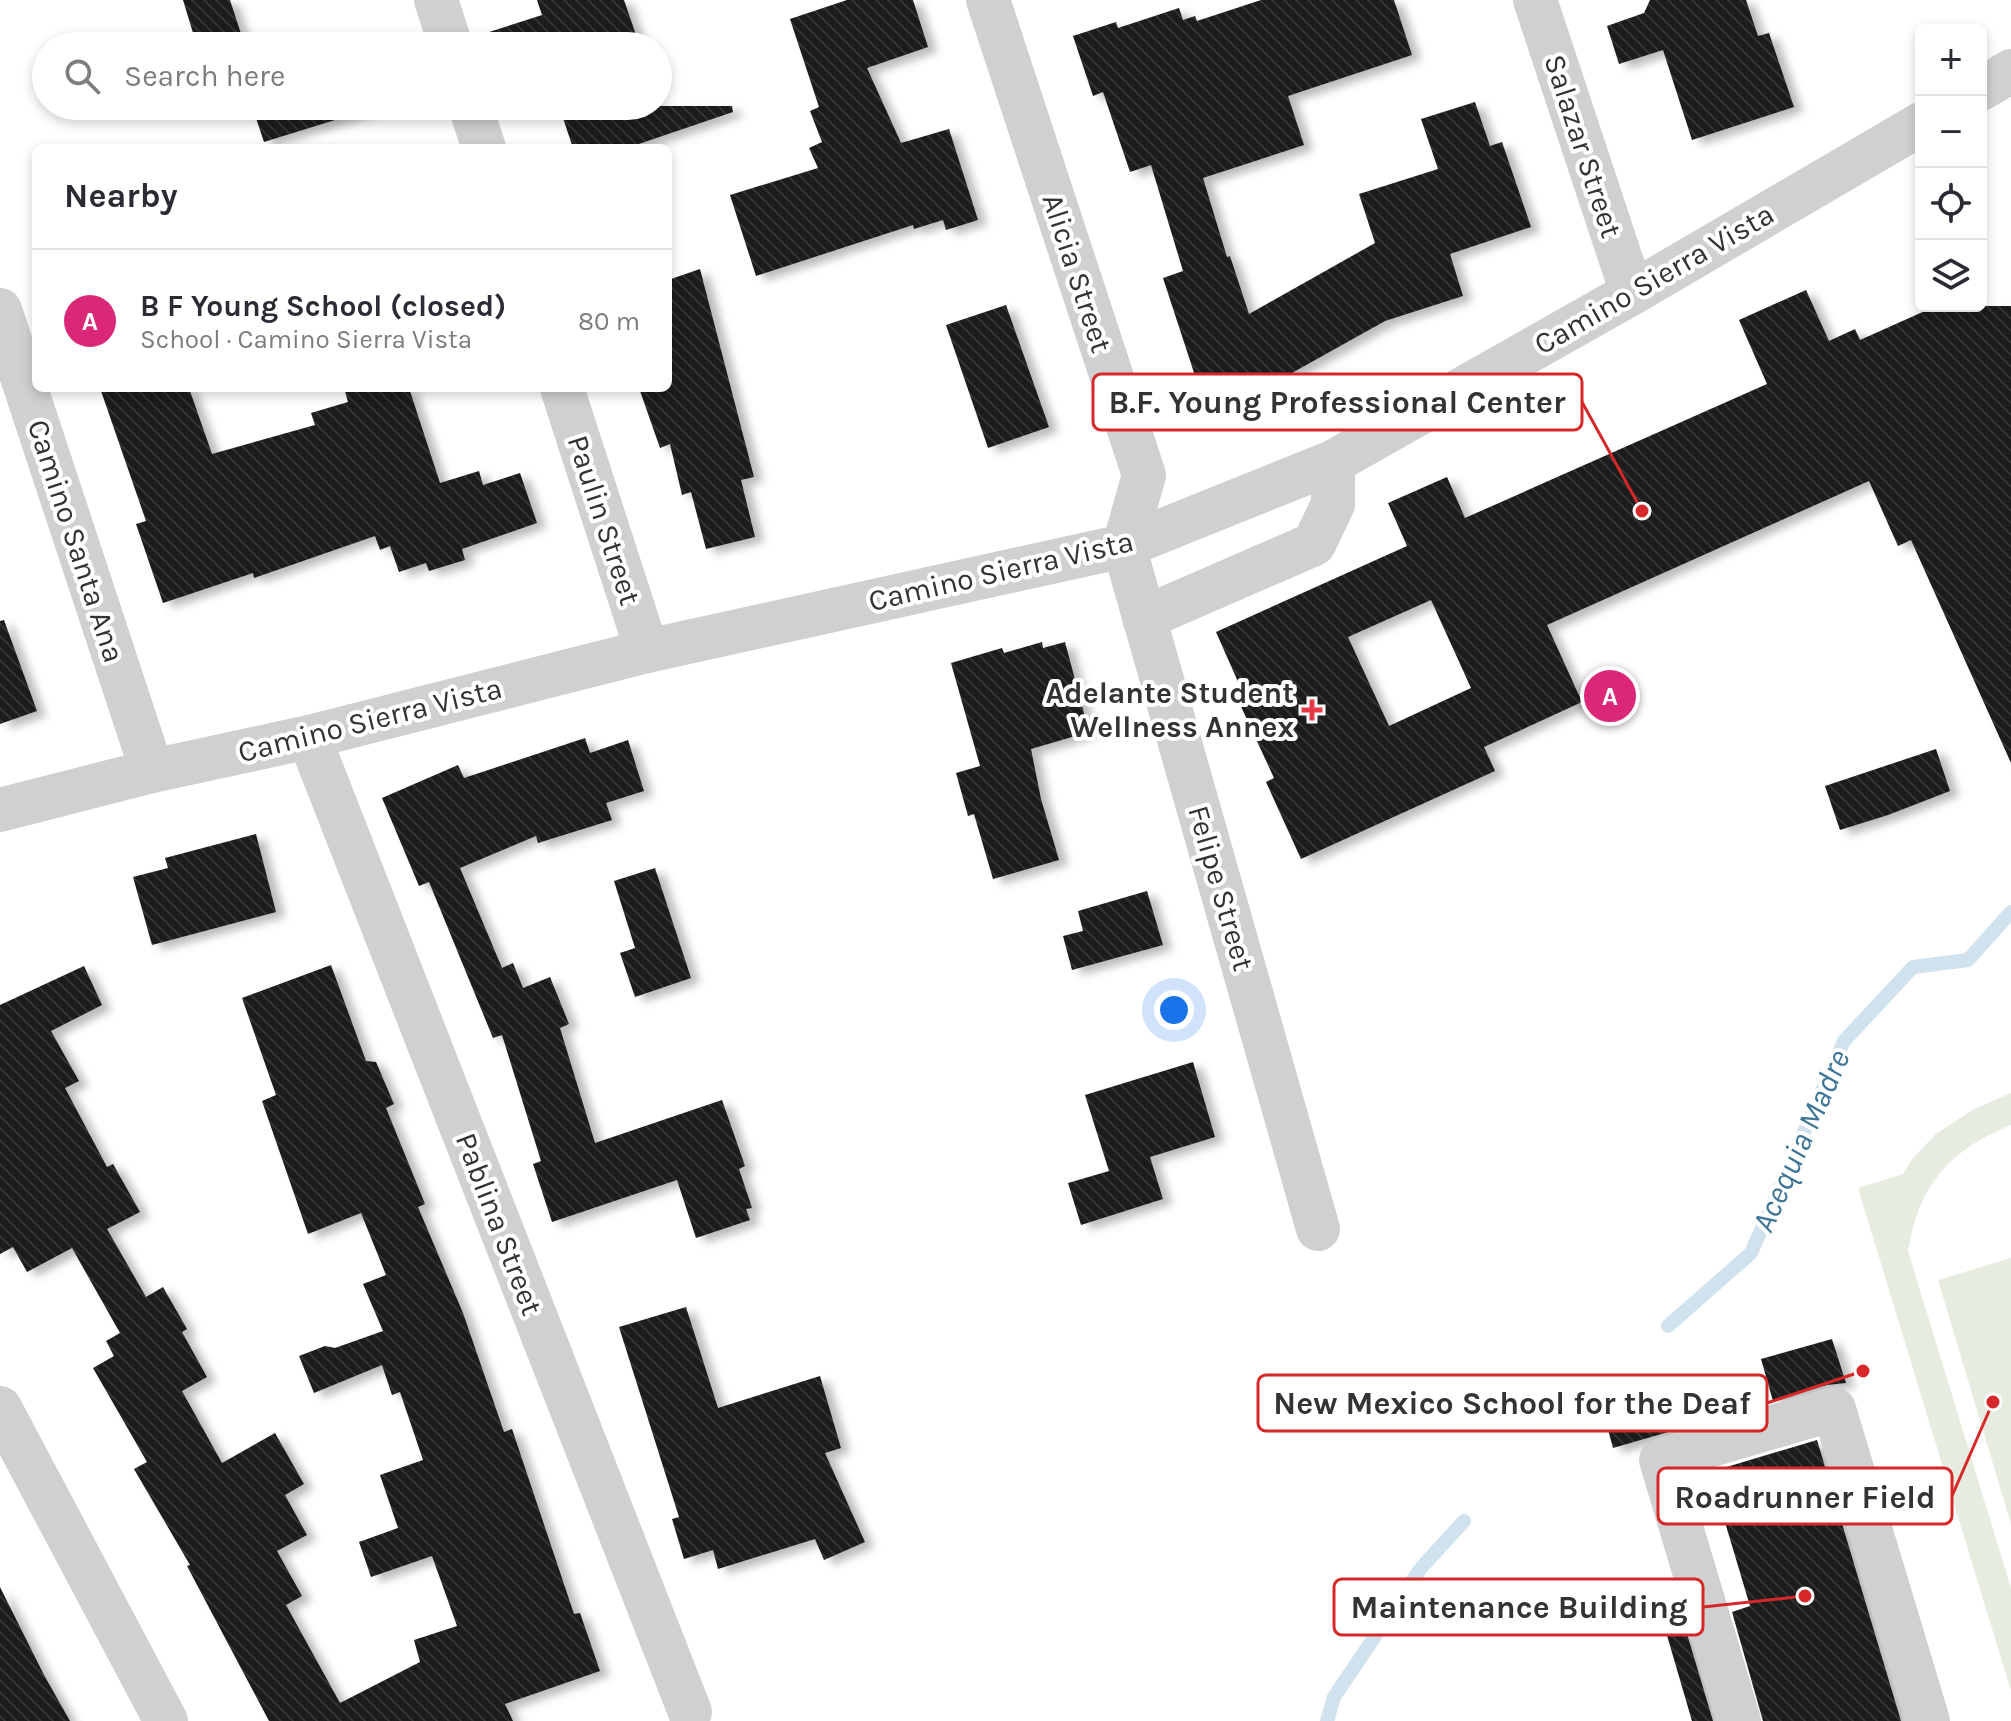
<!DOCTYPE html>
<html lang="en">
<head>
<meta charset="utf-8">
<style>
  :root { --surface:#fff; --page:#f7f7f7; --text:#2b2b33; --muted:#7c7c81; --line:#e1e1e2; --accent:#db2777 }
  body { margin:0; font-family:Karla,sans-serif; background:var(--page); color:var(--text) }
  .controls { position:absolute; right:24px; top:24px; display:grid; overflow:hidden; border-radius:12px; box-shadow:0 4px 12px #0003 }
  .controls button { width:72px; height:72px; display:grid; place-items:center; padding:0; border:0; border-bottom:2px solid var(--line); background:var(--surface); color:var(--text); font:40px sans-serif }
  .you { position:absolute; left:1174px; top:1010px; width:28px; height:28px; margin:-20px; border:6px solid #fff; border-radius:50%; background:#1a73e8; box-shadow:0 0 0 12px #1a73e833 }
  .badge { display:grid; place-items:center; width:52px; height:52px; border-radius:50%; background:var(--accent); color:#fff; font-size:26px; font-weight:700 }
  .pin { position:absolute; translate:-50% -50%; border:4px solid #fff; box-shadow:0 2px 8px #0006 }
  .list { margin:0; padding:0; list-style:none }
  h2 { display:flex; justify-content:space-between; align-items:center; height:104px; margin:0; padding:0 32px; font-size:34px }
  h2 small { font-size:26px; font-weight:400; color:var(--muted) }
  .list li { display:grid; grid-template-columns:52px 1fr auto; gap:24px; align-items:center; box-sizing:border-box; height:144px; padding:0 32px; border-top:2px solid var(--line) }
  .list b { display:block; font-size:30px; white-space:nowrap }
  .list p { margin:0; font-size:26px; white-space:nowrap; color:var(--muted) }
  .list em { font-size:26px; font-style:normal; color:var(--muted) }
  .icon { flex:none; width:44px; height:44px; fill:none; stroke:currentColor; stroke-width:2; stroke-linecap:round; stroke-linejoin:round }
  .map { position:relative; flex:none; width:2011px; height:1721px; overflow:hidden }
  .search { position:absolute; background:var(--surface); box-shadow:0 4px 12px #0003; left:32px; top:32px; width:640px; height:88px; display:flex; align-items:center; gap:20px; box-sizing:border-box; padding:0 28px; border-radius:44px; color:var(--muted); font-size:30px }
  .panel { position:absolute; background:var(--surface); box-shadow:0 4px 12px #0003; left:32px; top:144px; width:640px; height:248px; border-radius:12px }
  .map>svg:first-child { display:block }
  .garden { fill:#e6ecdf }
  .lines { fill:none; stroke-linecap:round; stroke-linejoin:round }
  .stream { stroke:#cfe2ee; stroke-width:14 }
  .building { fill:url(#building-back-hatch); fill-rule:evenodd; filter:url(#shadow) }
  .minor { stroke:#d0d0d0; stroke-width:44 }
  .poi-dot { fill:#e63946; stroke:#fff; stroke-width:3 }
  .labels { text-anchor:middle; dominant-baseline:central; stroke-width:8; stroke-linejoin:round; paint-order:stroke }
  .street-label { font-size:30px; fill:#333; stroke:#fff }
  .poi-label { font-size:30px; font-weight:bold; fill:#333; stroke:#fff; text-anchor:end }
  .water-label { font-size:32px; font-style:italic; fill:#3f7597; stroke:#fff }
  .leader { fill:none; stroke:#d62828; stroke-width:3 }
  .callout-dot { fill:#d62828; stroke:#fff; stroke-width:3 }
  .callout { fill:#fff; stroke:#d62828; stroke-width:3 }
  .callout-label { font-size:32px; text-anchor:middle; font-weight:bold; fill:#333 }
</style>
</head>
<body>
<div class="map">
<svg width="2011" height="1721" viewBox="0 0 2011 1721">
  <defs>
    <pattern id="building-back-hatch" width="6" height="6" patternUnits="userSpaceOnUse" patternTransform="scale(2)"><rect width="6" height="6" fill="#1a1a1a"/><path d="M-1 5l2 2M0 0l6 6M5-1l2 2" fill="none" stroke="#333"/></pattern>
    <filter id="shadow"><feDropShadow dx="9" dy="5" stdDeviation="4" flood-color="#0004"/></filter>
  </defs>
  <rect width="100%" height="100%" fill="#fff"/>
  <g class="garden">
    <path d="M2011,1093V1125C1949,1150 1919,1185 1908,1251L2011,1588V1691L1858,1188L1903,1174L1913,1158L1936,1134L1974,1109Z"/>
    <path d="M2011,1258V1524L1938,1280Z"/>
  </g>
  <g class="lines">
    <g class="stream">
      <path d="M1668,1326L1751,1253L1844,1041L1913,967L1968,960L2011,912"/>
      <path d="M1327,1721L1334,1697L1421,1568L1464,1521"/>
    </g>
  </g>
  <g class="building">
    <path d="M183,0H230L245,46H197Z"/>
    <path d="M537,0H624L636,35L603,46H475L474,37L542,15Z"/>
    <path d="M847,0H913L928,47L867,68L901,143L949,129L978,220L946,230L943,220L914,229L913,225L756,276L730,195L818,168L809,148L822,142L810,111L819,107L790,19Z"/>
    <path d="M1261,0H1394L1412,55L1288,96L1304,145L1203,178L1227,257L1230,256L1249,314L1375,243L1359,194L1438,169L1421,119L1475,102L1490,146L1502,142L1531,227L1450,254L1463,296L1385,321L1256,393L1260,407L1226,419L1215,385L1200,390L1199,388L1163,278L1183,271L1151,165L1130,172L1103,92L1093,96L1073,36L1116,22L1118,28L1179,8L1183,20L1195,16L1197,21Z"/>
    <path d="M1650,0H1746L1758,36L1769,33L1794,107L1692,140L1663,50L1619,64L1607,26L1644,13Z"/>
    <path d="M252,106H366L367,110L264,142Z"/>
    <path d="M599,106H732L733,112L627,148H573L563,118Z"/>
    <path d="M700,269L754,477L741,480L755,537L706,549L691,492L682,495L670,444L660,448L639,388H668V280Z"/>
    <path d="M1806,290L1829,341L1855,329L1860,340L1936,306H2011V763L1911,540L1898,546L1869,481L1547,625L1582,702L1484,747L1495,771L1301,859L1266,782L1274,778L1232,687L1239,684L1216,632L1407,546L1388,503L1447,477L1465,518L1767,384L1739,320ZM1431,600L1471,688L1389,726L1348,637Z"/>
    <path d="M1006,305L1049,427L988,448L946,325Z"/>
    <path d="M100,388H189L212,454L315,425L311,413L348,402L344,388H409L440,483L479,471L483,485L520,473L537,523L462,549L465,560L429,571L426,563L399,572L390,546L380,550L375,536L254,578L253,573L163,603L136,524L146,521Z"/>
    <path d="M4,620L37,711L0,724V621Z"/>
    <path d="M1042,642L1043,648L1065,642L1089,732L1031,749L1041,799L1059,860L993,879L974,814L968,816L956,773L980,766L951,663L1002,648L1004,653Z"/>
    <path d="M585,738L590,753L628,740L644,791L606,803L612,820L538,843L536,836L460,868L502,968L513,963L523,988L550,977L569,1024L560,1028L595,1143L722,1100L745,1166L739,1169L752,1208L746,1209L750,1220L696,1238L677,1180L552,1222L533,1164L541,1161L502,1035L493,1038L429,882L419,886L382,798L458,765L464,778Z"/>
    <path d="M1936,749L1950,791L1888,815L1840,830L1825,786Z"/>
    <path d="M256,834L276,912L152,945L133,877L168,868L165,858Z"/>
    <path d="M655,868L691,978L635,997L620,953L635,948L614,881Z"/>
    <path d="M1147,891L1163,945L1072,970L1063,936L1083,931L1078,911Z"/>
    <path d="M331,965L366,1061L376,1062L394,1104L386,1108L425,1204L418,1207L463,1313L504,1432L512,1429L574,1614L580,1613L600,1671L505,1704L513,1721H269L187,1566L190,1565L134,1469L147,1462L93,1368L114,1356L106,1341L120,1333L72,1248L27,1272L13,1247L0,1254V1005L84,966L102,1005L51,1031L79,1081L65,1088L107,1167L113,1164L140,1212L107,1229L146,1297L163,1287L187,1329L182,1332L207,1377L182,1391L222,1463L275,1433L304,1484L285,1495L307,1535L277,1551L302,1596L286,1605L340,1703L420,1662L414,1640L457,1626L432,1556L371,1577L359,1542L398,1528L380,1475L423,1460L400,1392L392,1395L382,1365L314,1393L299,1356L325,1346L335,1348L383,1331L363,1284L386,1275L361,1213L308,1234L262,1101L276,1095L242,998Z"/>
    <path d="M1193,1062L1215,1137L1150,1157L1163,1199L1081,1225L1068,1183L1109,1171L1085,1095Z"/>
    <path d="M686,1307L718,1408L820,1376L841,1448L825,1453L865,1542L824,1560L815,1539L718,1569L713,1550L684,1559L672,1519L679,1517L619,1327Z"/>
    <path d="M1832,1339L1846,1383L1827,1385L1773,1401L1761,1359Z"/>
    <path d="M1677,1388L1689,1426L1613,1448L1602,1407Z"/>
    <path d="M1817,1440L1901,1721H1763L1732,1612L1750,1606L1710,1472Z"/>
    <path d="M0,1587L44,1675L70,1721H0Z"/>
    <path d="M1685,1627L1713,1721H1692L1666,1632Z"/>
  </g>
  <g class="lines">
    <g class="minor">
      <path d="M436,0L451,46"/>
      <path d="M988,0L1144,475L1124,546L1318,1229"/>
      <path d="M1535,0L1632,293"/>
      <path d="M1981,89L2011,71"/>
      <path d="M470,106L484,148"/>
      <path d="M0,310L152,771"/>
      <path d="M562,388L647,651"/>
      <path d="M1144,618L1314,544L1333,504V462"/>
      <path d="M309,737L690,1712"/>
      <path d="M0,810L152,771L309,737L647,651L1124,546L1333,462L1632,293L1921,124"/>
      <path d="M0,1408L166,1721"/>
      <path d="M1739,1721L1661,1460L1834,1409L1928,1721"/>
    </g>
  </g>
  <path class="poi-dot" d="M1308 698h8v8h8v8h-8v8h-8v-8h-8v-8h8z"/>
  <g class="labels">
    <g class="street-label">
      <text transform="translate(1583 146) rotate(72)">Salazar Street</text>
      <text transform="translate(1077 273) rotate(72)">Alicia Street</text>
      <text transform="translate(1654 279) rotate(-30)">Camino Sierra Vista</text>
      <text transform="translate(604 520) rotate(72)">Paulin Street</text>
      <text transform="translate(76 541) rotate(72)">Camino Santa Ana</text>
      <text transform="translate(1001 571) rotate(-13)">Camino Sierra Vista</text>
      <text transform="translate(370 720) rotate(-14)">Camino Sierra Vista</text>
      <text transform="translate(1221 888) rotate(74)">Felipe Street</text>
      <text transform="translate(499 1224) rotate(69)">Pablina Street</text>
    </g>
    <g class="poi-label">
      <text x="1294" y="693">Adelante Student<tspan x="1294" dy="34">Wellness Annex</tspan></text>
    </g>
    <g class="water-label">
      <text transform="translate(1801 1141) rotate(-66)">Acequia Madre</text>
    </g>
  </g>
  <path class="leader" d="M1642 511L1582 402M1863 1371L1767 1403M1993 1402L1952 1496M1805 1596L1703 1607"/>
  <g class="callout-dot">
    <circle cx="1642" cy="511" r="8"/>
    <circle cx="1863" cy="1371" r="8"/>
    <circle cx="1993" cy="1402" r="8"/>
    <circle cx="1805" cy="1596" r="8"/>
  </g>
  <g class="callout">
    <rect x="1093" y="374" width="489" height="56" rx="8"/>
    <rect x="1258" y="1375" width="509" height="56" rx="8"/>
    <rect x="1658" y="1468" width="294" height="56" rx="8"/>
    <rect x="1334" y="1579" width="369" height="56" rx="8"/>
  </g>
  <g class="callout-label">
    <text x="1337" y="413">B.F. Young Professional Center</text>
    <text x="1512" y="1414">New Mexico School for the Deaf</text>
    <text x="1805" y="1508">Roadrunner Field</text>
    <text x="1519" y="1618">Maintenance Building</text>
  </g>
</svg>
<div class="controls">
<button>+</button>
<button>−</button>
<button><svg class="icon" aria-label="locate" viewBox="0 0 24 24"><circle cx="12" cy="12" r="6"/><path d="M12 2v4M12 18v4M2 12h4M18 12h4"/></svg></button>
<button><svg class="icon" aria-label="layers" viewBox="0 0 24 24"><path d="M12 4l9 5-9 5-9-5zM3 14l9 5 9-5"/></svg></button>
</div>
<div class="you"></div>
<div class="pin badge" style="left:1610px;top:696px">A</div>
<div class="search"><svg class="icon" aria-label="search" viewBox="0 0 24 24"><circle cx="10" cy="10" r="6"/><path d="M15 15l6 6"/></svg>Search here</div>
<section class="panel">
<h2>Nearby<small></small></h2>
<ul class="list">
<li><span class="badge">A</span><div><b>B F Young School (closed)</b><p>School · Camino Sierra Vista</p></div><em>80 m</em></li>
</ul>
</section>
</div>
</body>
</html>
